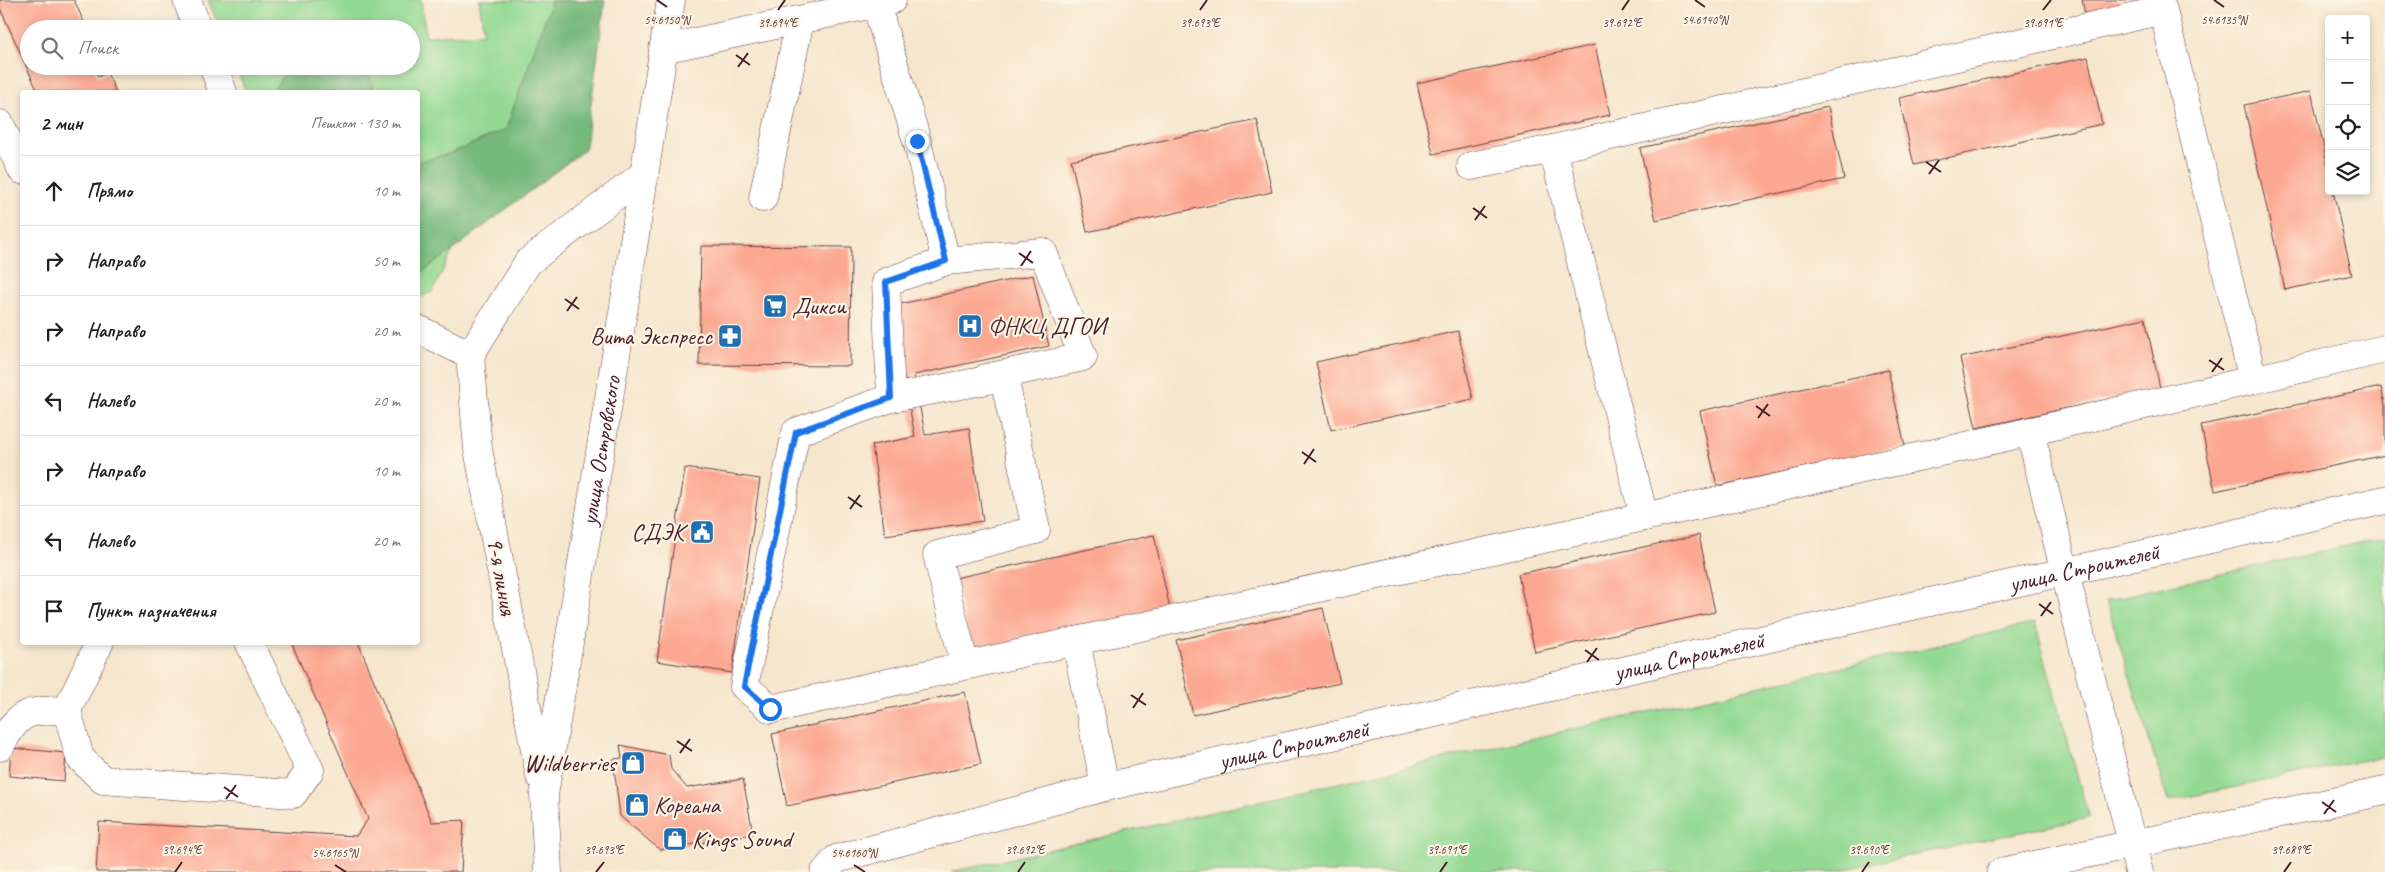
<!DOCTYPE html>
<html lang="ru">
<head>
<meta charset="utf-8">
<style>
  :root { --surface:#fff; --page:#f6f6f6; --text:#202124; --muted:#757577; --line:#e0e0e0 }
  body { margin:0; font-family:Caveat,sans-serif; background:var(--page); color:var(--text) }
  .controls { position:absolute; right:15px; top:15px; display:grid; overflow:hidden; border-radius:5px; box-shadow:0 2px 8px #0003 }
  .controls button { width:45px; height:45px; display:grid; place-items:center; padding:0; border:0; border-bottom:1px solid var(--line); background:var(--surface); color:var(--text); font:25px sans-serif }
  .stop { position:absolute; width:15px; height:15px; margin:-11px; border:4px solid #1a73e8; border-radius:50%; background:#fff }
  .stop.end { background:#1a73e8; border-color:#fff; box-shadow:0 1px 5px #0008 }
  .list { margin:0; padding:0; list-style:none }
  h2 { display:flex; justify-content:space-between; align-items:center; height:65px; margin:0; padding:0 20px; font-size:21px }
  h2 small { font-size:16px; font-weight:400; color:var(--muted) }
  .list li { display:grid; grid-template-columns:32px 1fr auto; gap:15px; align-items:center; box-sizing:border-box; height:70px; padding:0 20px; border-top:1px solid var(--line) }
  .list b { display:block; font-size:19px; white-space:nowrap }
  .list em { font-size:16px; font-style:normal; color:var(--muted) }
  .icon { flex:none; width:28px; height:28px; fill:none; stroke:currentColor; stroke-width:2; stroke-linecap:round; stroke-linejoin:round }
  .map { position:relative; flex:none; width:2385px; height:872px; overflow:hidden }
  .search { position:absolute; background:var(--surface); box-shadow:0 2px 8px #0003; left:20px; top:20px; width:400px; height:55px; display:flex; align-items:center; gap:12px; box-sizing:border-box; padding:0 18px; border-radius:28px; color:var(--muted); font-size:19px }
  .panel { position:absolute; background:var(--surface); box-shadow:0 2px 8px #0003; left:20px; top:90px; width:400px; height:555px; border-radius:5px }
  .map>svg:first-child { display:block }
  .green { fill:#93d993; stroke:#6e7c5f }
  .forest { fill:#76b97d; stroke:#606c54 }
  .building { fill:#fca791 }
  .lines { fill:none; stroke-linecap:round; stroke-linejoin:round }
  .minor-casing { stroke:#643d43; stroke-width:29 }
  .minor { stroke:#fff; stroke-width:28 }
  .route { stroke:#1a73e8; stroke-width:6 }
  .ticks { fill:none; stroke:#4a1f2b; stroke-width:2 }
  .labels { text-anchor:middle; dominant-baseline:central; stroke-width:4.5; stroke-linejoin:round; paint-order:stroke }
  .poi-label { font-size:24px; fill:#4a1f2b; stroke:#fcf5e5; text-anchor:start }
  .street-label { font-size:24px; fill:#4a1f2b; stroke:#fcf5e5 }
  .ticks-label { font-size:12px; text-anchor:middle; fill:#4a1f2b; stroke:#fcf5e5; stroke-width:4.5; stroke-linejoin:round; paint-order:stroke }
</style>
</head>
<body>
<div class="map">
<svg width="2385" height="872" viewBox="0 0 2385 872">
  <rect width="100%" height="100%" fill="#fcf5e5"/>
  <filter id="ink" filterUnits="userSpaceOnUse"><feTurbulence type="fractalNoise" baseFrequency=".02" numOctaves="2"/><feDisplacementMap in="SourceGraphic" scale="10" xChannelSelector="R" yChannelSelector="G"/><feConvolveMatrix kernelMatrix="1 2 1 2 8 2 1 2 1" color-interpolation-filters="sRGB"/></filter>
  <filter id="wash" filterUnits="userSpaceOnUse"><feTurbulence type="fractalNoise" baseFrequency=".0096" numOctaves="4" result="noise"/><feDisplacementMap in="SourceGraphic" scale="20" xChannelSelector="R" yChannelSelector="G"/><feGaussianBlur stdDeviation="1.12" result="paint"/><feColorMatrix in="noise" values="0 0 0 0 0 0 0 0 0 0 0 0 0 0 0 0 0 1.4 0 .05"/><feComposite in="paint" operator="in"/></filter>
  <g filter="url(#wash)">
    <rect width="100%" height="100%" fill="#f6e6cd"/>
    <g class="green">
      <path d="M208,0H421L426,36L484,33L479,0H552L506,129L452,153L418,162V92H374L368,66H411V29H220Z"/>
      <path d="M235,66H289L272,92H246Z"/>
      <path d="M453,250L432,292L418,298V275Z"/>
      <path d="M2385,537V756L2168,801L2106,600Z"/>
      <path d="M2035,623L2089,818L1831,872H951Z"/>
    </g>
    <g class="forest">
      <path d="M552,0H605L585,149L453,250L418,275V162L452,153L506,129Z"/>
      <path d="M289,66H368L374,92H272Z"/>
    </g>
    <g id="blocks">
      <g class="building">
        <path d="M0,0H74L87,29H29V66H93L98,77L107,73L116,92H38L0,8Z"/>
        <path d="M2082,0H2148L2085,14Z"/>
        <path d="M1595,45L1610,115L1433,154L1417,83Z"/>
        <path d="M2088,57L2102,124L1914,165L1899,98Z"/>
        <path d="M2311,91L2329,170V191H2333L2352,275L2285,290L2244,105Z"/>
        <path d="M1828,107L1844,179L1656,220L1640,148Z"/>
        <path d="M1257,120L1272,192L1087,232L1071,160Z"/>
        <path d="M701,246L851,247L850,366L699,365Z"/>
        <path d="M1033,275L1049,346L914,375L925,435L969,428L983,521L885,535L872,445L915,437L891,306Z"/>
        <path d="M2145,318L2160,388L1976,428L1960,358Z"/>
        <path d="M1458,331L1473,399L1331,430L1316,362Z"/>
        <path d="M1888,370L1905,446L1717,486L1700,411Z"/>
        <path d="M2381,387L2385,405V455L2215,491L2201,425Z"/>
        <path d="M685,468L760,479L732,673L657,661Z"/>
        <path d="M1154,535L1170,609L972,652L955,578Z"/>
        <path d="M1699,535L1715,612L1535,652L1518,574Z"/>
        <path d="M1323,608L1340,683L1193,715L1176,640Z"/>
        <path d="M291,642H358L432,822L464,820L461,872H96L99,822L356,836L368,819Z"/>
        <path d="M965,692L981,764L787,806L772,734Z"/>
        <path d="M620,745L669,755L671,769L687,788L743,779L753,834L660,850L620,816L613,759L622,758Z"/>
        <path d="M11,748L66,753L64,781L9,776Z"/>
      </g>
    </g>
  </g>
  <g filter="url(#ink)">
    <use href="#blocks" fill-opacity="0" stroke="#643d43" stroke-width="1"/>
    <g class="lines">
      <defs>
        <g id="minor">
          <path d="M187,0L198,29"/>
          <path d="M876,4L917,141L946,261L886,282L891,398L907,395"/>
          <path d="M2163,10L2253,380L1958,448L1644,517L1553,149Z"/>
          <path d="M663,49L892,0"/>
          <path d="M213,66L223,92"/>
          <path d="M0,124L22,170"/>
          <path d="M1471,166L1553,149"/>
          <path d="M763,198L800,20"/>
          <path d="M946,261L1043,252L1083,357L986,378"/>
          <path d="M418,329L470,355"/>
          <path d="M2253,380L2385,349"/>
          <path d="M2030,431L2139,872"/>
          <path d="M1076,641L1644,517"/>
          <path d="M965,666L937,555L1036,530L1004,377L891,398L796,432L744,686L771,709L1076,641L1105,787"/>
          <path d="M67,710L80,758L103,780L293,794L310,770L249,642"/>
          <path d="M0,747C19,710 27,711 67,710L100,642"/>
          <path d="M540,776L478,449L470,355L528,262L643,175"/>
          <path id="s1" d="M548,872L544,795L625,300L671,0"/>
          <path id="s2" d="M825,872L836,859L1105,787L2385,500"/>
          <path d="M2001,872L2385,791"/>
        </g>
      </defs>
      <use href="#minor" class="minor-casing"/>
      <use href="#minor" class="minor"/>
    </g>
  </g>
  <g class="lines" filter="url(#ink)">
    <path class="route" d="M770,709L744,686L796,432L891,398L886,282L946,261L917,141"/>
  </g>
  <path class="ticks" d="M657,0L667,7M1695,0L1705,7M2214,0L2224,7M778,10L785,0M1200,10L1207,0M1622,10L1629,0M2043,10L2051,0M736,55L750,65M738,67L748,53M1926,162L1941,172M1929,174L1939,160M1473,208L1487,218M1475,220L1485,206M1019,253L1033,263M1021,266L1031,251M565,299L579,309M567,311L577,297M2209,360L2224,370M2212,372L2222,358M1756,406L1770,416M1758,418L1768,404M1302,452L1316,462M1304,464L1314,449M848,497L862,507M850,509L860,495M2039,604L2053,614M2041,616L2051,602M1585,650L1599,660M1587,662L1597,648M1131,695L1146,705M1133,708L1143,693M677,741L692,751M680,753L690,739M224,787L238,797M226,799L236,785M2322,802L2336,812M2324,814L2334,800M335,865L346,872M854,865L865,872M175,872L182,862M596,872L604,862M1018,872L1025,862M1440,872L1447,862M1862,872L1869,862M2284,872L2291,862"/>
  <defs>
    <symbol id="supermarket-square" viewBox="-11 -11 22 22"><rect x="-9" y="-9" width="18" height="18" rx="4" fill="#1f6fb2" stroke="#fcf5e5"/><path d="M-6-5.5h2.5l.6 2H6L4.5 2H-2.5L-4.4-4H-6ZM-1.5 3.2a1.3 1.3 0 1 0 .1 0ZM3 3.2a1.3 1.3 0 1 0 .1 0Z" fill="#fff"/></symbol>
    <symbol id="hospital-square" viewBox="-11 -11 22 22"><rect x="-9" y="-9" width="18" height="18" rx="4" fill="#1f6fb2" stroke="#fcf5e5"/><path d="M-5-5h3v3.5h4V-5h3V5h-3V1.5h-4V5h-3Z" fill="#fff"/></symbol>
    <symbol id="pharmacy-square" viewBox="-11 -11 22 22"><rect x="-9" y="-9" width="18" height="18" rx="4" fill="#1f6fb2" stroke="#fcf5e5"/><path d="M-2-6h4v4h4v4h-4v4h-4v-4h-4v-4h4Z" fill="#fff"/></symbol>
    <symbol id="civic-square" viewBox="-11 -11 22 22"><rect x="-9" y="-9" width="18" height="18" rx="4" fill="#1f6fb2" stroke="#fcf5e5"/><path d="M-.6-6.5H3V-4.5H.6V-3L4-1V1h2V6H-6V1h2V-1L-.6-3ZM-1.2 2.5V6h2.4V2.5Z" fill="#fff"/></symbol>
    <symbol id="shop-square" viewBox="-11 -11 22 22"><rect x="-9" y="-9" width="18" height="18" rx="4" fill="#1f6fb2" stroke="#fcf5e5"/><path d="M-5-2.5h2.3a2.7 3.5 0 0 1 5.4 0H5L5.5 6h-11ZM-1.5-2.5h3a1.5 2.3 0 0 0-3 0Z" fill="#fff"/></symbol>
  </defs>
  <g fill-rule="evenodd">
    <use href="#supermarket-square" x="761" y="292" width="28" height="28"/>
    <use href="#hospital-square" x="956" y="312" width="28" height="28"/>
    <use href="#pharmacy-square" x="716" y="322" width="28" height="28"/>
    <use href="#civic-square" x="688" y="518" width="28" height="28"/>
    <use href="#shop-square" x="619" y="749" width="28" height="28"/>
    <use href="#shop-square" x="623" y="791" width="28" height="28"/>
    <use href="#shop-square" x="661" y="825" width="28" height="28"/>
  </g>
  <g class="labels">
    <g class="poi-label">
      <text x="792" y="306">Дикси</text>
      <text x="988" y="326">ФНКЦ ДГОИ</text>
      <text x="712" y="336" text-anchor="end">Вита Экспресс</text>
      <text x="684" y="532" text-anchor="end">СДЭК</text>
      <text x="616" y="763" text-anchor="end">Wildberries</text>
      <text x="654" y="805">Кореана</text>
      <text x="692" y="839">Kings Sound</text>
    </g>
    <g class="street-label">
      <text stroke="none"><textPath href="#s1" startOffset="426">улица Островского</textPath></text>
      <text stroke="none"><textPath href="#s2" startOffset="1299">улица Строителей</textPath></text>
      <text transform="translate(502 576) rotate(80)">9-я линия</text>
      <text stroke="none"><textPath href="#s2" startOffset="894">улица Строителей</textPath></text>
      <text stroke="none"><textPath href="#s2" startOffset="489">улица Строителей</textPath></text>
    </g>
  </g>
  <g class="ticks-label">
    <text x="667" y="24">54.6150°N</text>
    <text x="1705" y="24">54.6140°N</text>
    <text x="2224" y="24">54.6135°N</text>
    <text x="778" y="27">39.694°E</text>
    <text x="1200" y="27">39.693°E</text>
    <text x="1622" y="27">39.692°E</text>
    <text x="2043" y="27">39.691°E</text>
    <text x="182" y="854">39.694°E</text>
    <text x="604" y="854">39.693°E</text>
    <text x="1025" y="854">39.692°E</text>
    <text x="1447" y="854">39.691°E</text>
    <text x="1869" y="854">39.690°E</text>
    <text x="2291" y="854">39.689°E</text>
    <text x="335" y="857">54.6165°N</text>
    <text x="854" y="857">54.6160°N</text>
  </g>
</svg>
<div class="controls">
<button>+</button>
<button>−</button>
<button><svg class="icon" aria-label="locate" viewBox="0 0 24 24"><circle cx="12" cy="12" r="6"/><path d="M12 2v4M12 18v4M2 12h4M18 12h4"/></svg></button>
<button><svg class="icon" aria-label="layers" viewBox="0 0 24 24"><path d="M12 4l9 5-9 5-9-5zM3 14l9 5 9-5"/></svg></button>
</div>
<div class="stop" style="left:770px;top:709px"></div>
<div class="stop end" style="left:917px;top:141px"></div>
<div class="search"><svg class="icon" aria-label="search" viewBox="0 0 24 24"><circle cx="10" cy="10" r="6"/><path d="M15 15l6 6"/></svg>Поиск</div>
<section class="panel">
<h2>2 мин<small>Пешком · 130 m</small></h2>
<ul class="list">
<li><svg class="icon" aria-label="ahead" viewBox="0 0 24 24"><path d="M12 20V5M6 11l6-6 6 6"/></svg><div><b>Прямо</b></div><em>10 m</em></li>
<li><svg class="icon" aria-label="right" viewBox="0 0 24 24"><path d="M7 20v-9h11M14 6l5 5-5 5"/></svg><div><b>Направо</b></div><em>50 m</em></li>
<li><svg class="icon" aria-label="right" viewBox="0 0 24 24"><path d="M7 20v-9h11M14 6l5 5-5 5"/></svg><div><b>Направо</b></div><em>20 m</em></li>
<li><svg class="icon" aria-label="left" viewBox="0 0 24 24"><path d="M17 20v-9H6M10 6l-5 5 5 5"/></svg><div><b>Налево</b></div><em>20 m</em></li>
<li><svg class="icon" aria-label="right" viewBox="0 0 24 24"><path d="M7 20v-9h11M14 6l5 5-5 5"/></svg><div><b>Направо</b></div><em>10 m</em></li>
<li><svg class="icon" aria-label="left" viewBox="0 0 24 24"><path d="M17 20v-9H6M10 6l-5 5 5 5"/></svg><div><b>Налево</b></div><em>20 m</em></li>
<li><svg class="icon" aria-label="arrive" viewBox="0 0 24 24"><path d="M6 21V4h12l-3 4 3 4H6"/></svg><div><b>Пункт назначения</b></div></li>
</ul>
</section>
</div>
</body>
</html>
